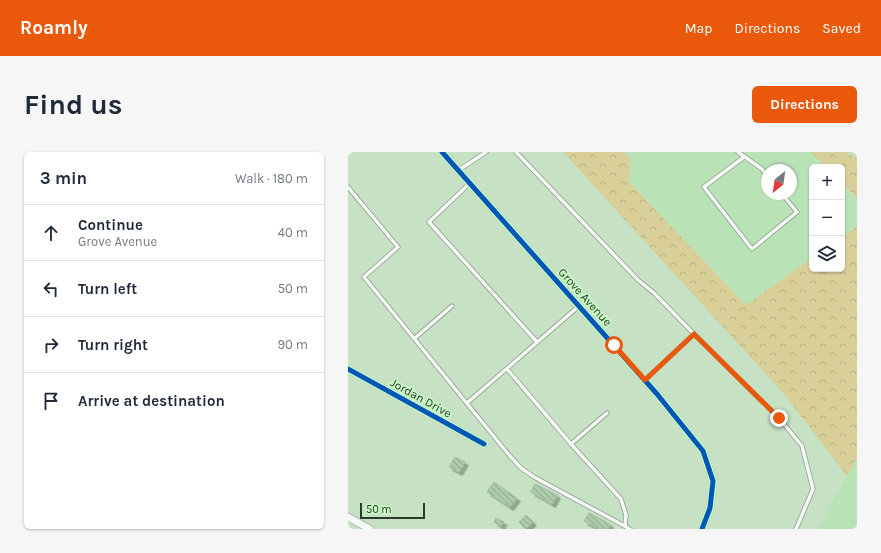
<!DOCTYPE html>
<html lang="en">
<head>
<meta charset="utf-8">
<style>
  :root { --surface:#fff; --page:#f6f6f7; --text:#1f2937; --muted:#747a83; --line:#e0e1e3; --accent:#ea580c }
  body { margin:0; font-family:Karla,sans-serif; background:var(--page); color:var(--text) }
  .controls { position:absolute; right:12px; top:12px; display:grid; overflow:hidden; border-radius:6px; box-shadow:0 1px 3px #0004 }
  .controls button { width:36px; height:36px; display:grid; place-items:center; padding:0; border:0; border-bottom:1px solid var(--line); background:var(--surface); color:var(--text); font:20px sans-serif }
  .compass { position:absolute; left:413px; top:12px; width:36px; height:36px; border-radius:50%; background:var(--surface); box-shadow:0 1px 3px #0004; rotate:209deg }
  .scale { position:absolute; left:12px; bottom:10px; width:65px; box-sizing:border-box; padding-left:4px; border:2px solid #283b27; border-top:0; font-size:11px; line-height:14px; white-space:nowrap; color:#283b27; -webkit-text-stroke:3px #c9fac5; paint-order:stroke }
  .stop { position:absolute; width:12px; height:12px; margin:-9px; border:3px solid #ea580c; border-radius:50%; background:#fff }
  .stop.end { background:#ea580c; border-color:#fff; box-shadow:0 1px 4px #0008 }
  .list { margin:0; padding:0; list-style:none }
  h2 { display:flex; justify-content:space-between; align-items:center; height:52px; margin:0; padding:0 16px; font-size:17px }
  h2 small { font-size:13px; font-weight:400; color:var(--muted) }
  .list li { display:grid; grid-template-columns:26px 1fr auto; gap:12px; align-items:center; box-sizing:border-box; height:56px; padding:0 16px; border-top:1px solid var(--line) }
  .list b { display:block; font-size:15px; white-space:nowrap }
  .list p { margin:0; font-size:13px; white-space:nowrap; color:var(--muted) }
  .list em { font-size:13px; font-style:normal; color:var(--muted) }
  .icon { flex:none; width:22px; height:22px; fill:none; stroke:currentColor; stroke-width:2; stroke-linecap:round; stroke-linejoin:round }
  .map { position:relative; flex:none; width:509px; height:377px; overflow:hidden; border-radius:6px }
  header { display:flex; align-items:center; gap:24px; box-sizing:border-box; height:56px; padding:0 20px; background:var(--accent); color:#fff }
  header strong { font-size:19px }
  nav { display:flex; gap:22px; margin-inline-start:auto; font-size:14px }
  .intro { display:flex; align-items:center; justify-content:space-between; box-sizing:border-box; height:96px; padding:0 24px }
  h1 { margin:0; font-size:28px }
  .button { padding:10px 18px; border-radius:6px; background:var(--accent); color:#fff; font-size:14px; font-weight:700 }
  main { display:flex; gap:24px; padding:0 24px }
  aside { flex:1; background:var(--surface); border-radius:6px; box-shadow:0 1px 3px #0004 }
  .map>svg:first-child { display:block }
  .built { fill:#b9e3b6; fill-rule:evenodd }
  .forest { fill:url(#forest-crowns) }
  .building { fill:url(#building-back-hatch); stroke:#a8bda6; filter:url(#shadow) }
  .lines { fill:none; stroke-linecap:round; stroke-linejoin:round }
  .lane-casing { stroke:#889d87; stroke-width:5 }
  .street-casing { stroke:#889d87; stroke-width:8 }
  .lane { stroke:#f6faf6; stroke-width:3.5 }
  .street { stroke:#f6faf6; stroke-width:7 }
  .cycleway-casing { stroke:#c9fac5; stroke-width:8 }
  .cycleway { stroke:#0057b8; stroke-width:5 }
  .route { stroke:#ea580c; stroke-width:5 }
  .labels { text-anchor:middle; dominant-baseline:central; stroke-width:3.5; stroke-linejoin:round; paint-order:stroke }
  .street-label { font-size:12px; fill:#283b27; stroke:#c9fac5 }
</style>
</head>
<body>
<header>
<strong>Roamly</strong>
<nav><a>Map</a><a>Directions</a><a>Saved</a></nav>
</header>
<div class="intro"><h1>Find us</h1><a class="button">Directions</a></div>
<main>
<aside>
<h2>3 min<small>Walk · 180 m</small></h2>
<ul class="list">
<li><svg class="icon" aria-label="ahead" viewBox="0 0 24 24"><path d="M12 20V5M6 11l6-6 6 6"/></svg><div><b>Continue</b><p>Grove Avenue</p></div><em>40 m</em></li>
<li><svg class="icon" aria-label="left" viewBox="0 0 24 24"><path d="M17 20v-9H6M10 6l-5 5 5 5"/></svg><div><b>Turn left</b></div><em>50 m</em></li>
<li><svg class="icon" aria-label="right" viewBox="0 0 24 24"><path d="M7 20v-9h11M14 6l5 5-5 5"/></svg><div><b>Turn right</b></div><em>90 m</em></li>
<li><svg class="icon" aria-label="arrive" viewBox="0 0 24 24"><path d="M6 21V4h12l-3 4 3 4H6"/></svg><div><b>Arrive at destination</b></div></li>
</ul>
</aside>
<div class="map">
<svg width="509" height="377" viewBox="0 0 509 377">
  <defs>
    <pattern id="forest-crowns" width="20" height="18" patternUnits="userSpaceOnUse"><rect width="20" height="18" fill="#d8cf99"/><path d="M2 6a3 3 0 1 1 6 0M12 15a3 3 0 1 1 6 0" fill="none" stroke="#b9b384"/></pattern>
    <pattern id="building-back-hatch" width="6" height="6" patternUnits="userSpaceOnUse"><rect width="6" height="6" fill="#accbaa"/><path d="M-1 5l2 2M0 0l6 6M5-1l2 2" fill="none" stroke="#8ca68a"/></pattern>
    <filter id="shadow"><feDropShadow dx="3.5" dy="3.5" stdDeviation="0" flood-color="#0004"/></filter>
  </defs>
  <rect width="100%" height="100%" fill="#c6e1c4"/>
  <g class="built">
    <path d="M276,0H463L478,15H464V106L398,153L280,29L283,8ZM419,18H443V42H419Z"/>
    <path d="M494,31L509,46V75L494,85Z"/>
    <path d="M509,307V377H470L485,348Z"/>
  </g>
  <g class="forest">
    <path d="M215,0H276L283,8L280,29L398,153L464,106V117H494V85L509,75V307L499,324L436,242Z"/>
    <path d="M463,0H497L509,6V46L494,31V15H478Z"/>
  </g>
  <g class="building">
    <path d="M107,305L117,310L111,320L101,315Z"/>
    <path d="M146,330L169,346L162,355L139,340Z"/>
    <path d="M187,332L209,343L204,352L183,340Z"/>
    <path d="M241,361L262,372L260,377H251L236,369Z"/>
    <path d="M178,363L185,370L178,377L171,370Z"/>
    <path d="M148,366L156,370L153,374L146,370Z"/>
  </g>
  <g class="lines">
    <defs>
      <g id="lane">
        <path d="M168,0L290,128L306,141L346,182"/>
        <path d="M390,0L414,17L419,24"/>
        <path d="M396,5L356,35L404,97L449,60L434,42"/>
        <path d="M111,18L138,0"/>
        <path d="M122,31L81,70L189,190"/>
        <path d="M0,35L50,95L16,125L161,303L173,316L186,325L282,377"/>
        <path d="M67,186L104,154"/>
        <path d="M159,217L223,292L273,347L278,363L277,374"/>
        <path d="M297,228L346,182L431,266L454,294L465,337L448,377"/>
        <path d="M119,251L231,154"/>
        <path d="M223,292L259,261"/>
      </g>
      <g id="street">
        <path d="M94,0L309,242L355,299L365,329L362,356L354,377"/>
        <path d="M0,217L136,292"/>
        <path d="M0,365L22,377"/>
      </g>
    </defs>
    <use href="#lane" class="lane-casing"/>
    <use href="#street" class="street-casing"/>
    <use href="#lane" class="lane"/>
    <use href="#street" class="street"/>
    <defs>
      <g id="cycleway">
        <path d="M94,0L309,242L355,299L365,329L362,356L354,377"/>
        <path d="M0,217L136,292"/>
      </g>
    </defs>
    <use href="#cycleway" class="cycleway-casing"/>
    <use href="#cycleway" class="cycleway"/>
  </g>
  <g class="lines">
    <path class="route" d="M266,193L297,228L346,182L431,266"/>
  </g>
  <g class="labels">
    <g class="street-label">
      <text transform="translate(237 145) rotate(48)">Grove Avenue</text>
      <text transform="translate(73 246) rotate(29)">Jordan Drive</text>
    </g>
  </g>
</svg>
<div class="controls">
<button>+</button>
<button>−</button>
<button><svg class="icon" aria-label="layers" viewBox="0 0 24 24"><path d="M12 4l9 5-9 5-9-5zM3 14l9 5 9-5"/></svg></button>
</div>
<svg class="compass" viewBox="-18 -18 36 36"><path d="M0-13l5 13h-10z" fill="#e53935"/><path d="M0 13l5-13h-10z" fill="#747a83"/></svg>
<div class="scale">50 m</div>
<div class="stop" style="left:266px;top:193px"></div>
<div class="stop end" style="left:431px;top:266px"></div>
</div>
</main>
</body>
</html>
